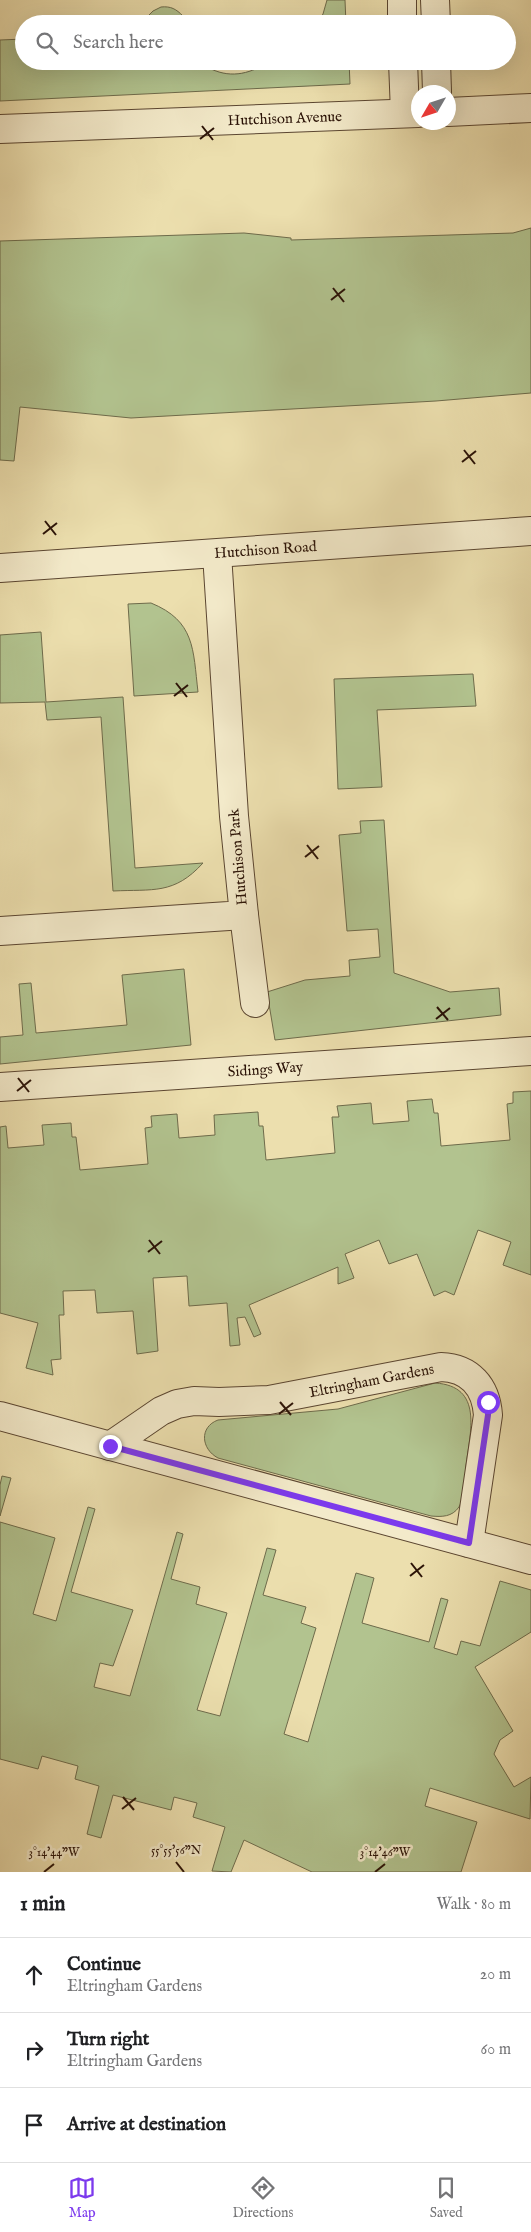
<!DOCTYPE html>
<html lang="en">
<head>
<meta charset="utf-8">
<style>
  :root { --surface:#fff; --page:#f6f6f6; --text:#202124; --muted:#757577; --line:#e0e0e0; --accent:#7c3aed }
  body { margin:0; font-family:"IM FELL English",serif; background:var(--page); color:var(--text) }
  .compass { position:absolute; left:411px; top:85px; width:45px; height:45px; border-radius:50%; background:var(--surface); box-shadow:0 5px 20px #0002; rotate:231deg }
  .stop { position:absolute; width:15px; height:15px; margin:-11px; border:4px solid #7c3aed; border-radius:50%; background:#fff }
  .stop.end { background:#7c3aed; border-color:#fff; box-shadow:0 1px 5px #0008 }
  .list { margin:0; padding:0; list-style:none }
  h2 { display:flex; justify-content:space-between; align-items:center; height:65px; margin:0; padding:0 20px; font-size:21px }
  h2 small { font-size:16px; font-weight:400; color:var(--muted) }
  .list li { display:grid; grid-template-columns:32px 1fr auto; gap:15px; align-items:center; box-sizing:border-box; height:75px; padding:0 20px; border-top:1px solid var(--line) }
  .list b { display:block; font-size:19px; white-space:nowrap }
  .list p { margin:0; font-size:16px; white-space:nowrap; color:var(--muted) }
  .list em { font-size:16px; font-style:normal; color:var(--muted) }
  .icon { flex:none; width:28px; height:28px; fill:none; stroke:currentColor; stroke-width:2; stroke-linecap:round; stroke-linejoin:round }
  .map { position:relative; flex:none; width:531px; height:1872px; overflow:hidden }
  .search { position:absolute; background:var(--surface); box-shadow:0 5px 20px #0002; left:15px; right:15px; top:15px; height:55px; display:flex; align-items:center; gap:12px; box-sizing:border-box; padding:0 18px; border-radius:28px; color:var(--muted); font-size:19px }
  .sheet { height:290px; background:var(--surface) }
  nav { display:flex; justify-content:space-around; align-items:center; box-sizing:border-box; height:70px; border-top:1px solid var(--line); background:var(--surface); font-size:14px; color:var(--muted) }
  nav a { display:grid; justify-items:center; gap:2px }
  nav .on { color:var(--accent) }
  .map>svg:first-child { display:block }
  .green { fill:#b2c38f; stroke:#6e6b4b }
  .lines { fill:none; stroke-linecap:round; stroke-linejoin:round }
  .minor-casing { stroke:#5b4631; stroke-width:30 }
  .minor { stroke:#f3eaca; stroke-width:28 }
  .route { stroke:#7c3aed; stroke-width:6 }
  .ticks { fill:none; stroke:#2b1307; stroke-width:2 }
  .labels { text-anchor:middle; dominant-baseline:central; stroke-width:5; stroke-linejoin:round; paint-order:stroke }
  .street-label { font-size:15px; fill:#2b1307; stroke:#f3eaca }
  .ticks-label { font-size:12px; text-anchor:middle; fill:#2b1307; stroke:#f3eaca; stroke-width:5; stroke-linejoin:round; paint-order:stroke }
</style>
</head>
<body>
<div class="map">
<svg width="531" height="1872" viewBox="0 0 531 1872">
  <rect width="100%" height="100%" fill="#ecdfae"/>
  <filter id="stains"><feTurbulence type="fractalNoise" baseFrequency=".004" numOctaves="4"/><feColorMatrix values="0 0 0 0 .2 0 0 0 0 .09 0 0 0 0 .02 0 0 0 .5 -.17"/></filter>
  <radialGradient id="worn" r=".72"><stop offset=".6" stop-color="#630" stop-opacity="0"/><stop offset="1" stop-color="#630" stop-opacity=".3"/></radialGradient>
  <g class="green">
    <path d="M327,0H345L346,24H317L323,14Z"/>
    <path d="M161,7C171,6 176,9 183,16L182,24H148V16L153,11Z"/>
    <path d="M24,39V61H198C202,66 206,67 211,69C233,79 251,73 271,61H349L350,84L0,101V40Z"/>
    <path d="M531,228V393L436,401L131,418L20,407L14,461L0,460V241L244,233L291,238V240L513,233Z"/>
    <path d="M151,603C195,621 193,649 198,692L134,696L128,604Z"/>
    <path d="M41,632L46,702L123,697L135,868L203,863C174,895 153,889 113,891L101,717L47,720L45,702L0,703V635Z"/>
    <path d="M473,674L476,706L377,710L382,787L338,789L334,679Z"/>
    <path d="M384,820L394,973L450,992L499,988L501,1015L275,1040L267,992L305,980L350,976L349,960L380,957L378,929L347,931L339,835L361,833L360,821Z"/>
    <path d="M184,969L191,1045L0,1064V1037L23,1035L19,984L31,983L36,1033L127,1025L122,975Z"/>
    <path d="M531,1091V1275L503,1265L511,1242L478,1230L454,1295L445,1291L434,1296L417,1254L389,1264L379,1240L345,1254L354,1278L338,1284V1267L249,1305L261,1334L254,1337L245,1317L237,1318L240,1345L230,1346L227,1303L189,1306L187,1276L153,1278L158,1351L137,1354L133,1311L97,1313L95,1290L63,1291L64,1315H59L61,1359L51,1360L53,1375L26,1368L38,1323L0,1313V1127L6,1126L8,1148L44,1145L42,1125L71,1123L72,1137H76L80,1170L148,1164L145,1128L152,1127L151,1116L177,1114L179,1138L215,1135L214,1115L258,1112L259,1126H263L266,1160L335,1153L332,1117H339L337,1106L371,1103L373,1124L409,1121L407,1101L432,1099L434,1113H438L441,1146L510,1140L507,1104L513,1103V1092Z"/>
    <path d="M435,1383C484,1386 470,1432 466,1466C465,1478 466,1496 459,1507C452,1517 442,1517 431,1516L218,1458C201,1449 199,1427 218,1420L338,1409Z"/>
    <path d="M2,1476L11,1478L0,1516V1485Z"/>
    <path d="M88,1507L95,1509L71,1592L133,1610L113,1666L100,1663L94,1687L130,1696L177,1532L183,1534L171,1579L200,1587L196,1604L227,1613L197,1710L220,1716L267,1548L276,1550L263,1595L306,1607L301,1623L316,1628L284,1734L308,1742L356,1573L374,1578L362,1623L429,1642L441,1598L448,1600L434,1648L457,1655L461,1641L480,1646L500,1581L531,1590V1632L475,1667L513,1731L500,1740L494,1754L514,1787L531,1777L530,1819L430,1788L425,1806L477,1822L461,1872H312L244,1840L231,1872L212,1871L225,1827L193,1817L197,1803L174,1797L171,1810L113,1795L101,1838L87,1834L99,1786L75,1779L78,1766L42,1756L38,1769L0,1759V1522L55,1538L33,1614L56,1621Z"/>
  </g>
  <g class="lines">
    <defs>
      <g id="minor">
        <path d="M402,0V24"/>
        <path d="M435,0L436,24"/>
        <path d="M403,61L405,113"/>
        <path d="M436,61L437,92"/>
        <path d="M448,112L531,108"/>
        <path id="s1" d="M0,129L418,113"/>
        <path id="s2" d="M0,568L531,531"/>
        <path d="M244,915L255,1003"/>
        <path d="M0,931L244,915L234,816L217,554"/>
        <path id="s3" d="M0,1087L531,1051"/>
        <path d="M0,1416L531,1560"/>
        <path id="s4" d="M110,1446L161,1411L177,1404L194,1401L219,1402L269,1400L441,1367C470,1368 486,1387 488,1415L469,1543"/>
      </g>
    </defs>
    <use href="#minor" class="minor-casing"/>
    <use href="#minor" class="minor"/>
  </g>
  <g class="lines">
    <path class="route" d="M110,1446L469,1543L488,1415V1402"/>
  </g>
  <path class="ticks" d="M202,126L213,140M200,139L214,128M333,288L344,302M331,300L345,289M464,450L475,464M462,462L476,451M45,521L56,535M43,534L57,523M176,683L187,697M174,696L188,685M307,845L318,859M305,857L319,846M437,1007L448,1020M436,1019L450,1008M18,1078L29,1092M17,1091L31,1080M149,1240L160,1254M148,1252L162,1241M280,1402L291,1415M279,1414L293,1403M411,1563L422,1577M410,1576L424,1565M123,1797L134,1810M122,1809L136,1798M176,1862L184,1872M44,1872L54,1864M375,1872L385,1864"/>
  <g class="labels">
    <g class="street-label">
      <text stroke="none"><textPath href="#s1" startOffset="285">Hutchison Avenue</textPath></text>
      <text stroke="none"><textPath href="#s2" startOffset="266">Hutchison Road</textPath></text>
      <text transform="translate(238 857) rotate(-95)">Hutchison Park</text>
      <text stroke="none"><textPath href="#s3" startOffset="266">Sidings Way</textPath></text>
      <text stroke="none"><textPath href="#s4" startOffset="276">Eltringham Gardens</textPath></text>
    </g>
  </g>
  <g class="ticks-label">
    <text x="176" y="1854">55°55'56"N</text>
    <text x="54" y="1856">3°14'44"W</text>
    <text x="385" y="1856">3°14'46"W</text>
  </g>
  <rect width="100%" height="100%" filter="url(#stains)"/>
  <rect width="100%" height="100%" fill="url(#worn)"/>
</svg>
<svg class="compass" viewBox="-18 -18 36 36"><path d="M0-13l5 13h-10z" fill="#e53935"/><path d="M0 13l5-13h-10z" fill="#757577"/></svg>
<div class="stop" style="left:488px;top:1402px"></div>
<div class="stop end" style="left:110px;top:1446px"></div>
<div class="search"><svg class="icon" aria-label="search" viewBox="0 0 24 24"><circle cx="10" cy="10" r="6"/><path d="M15 15l6 6"/></svg>Search here</div>
</div>
<section class="sheet">
<h2>1 min<small>Walk · 80 m</small></h2>
<ul class="list">
<li><svg class="icon" aria-label="ahead" viewBox="0 0 24 24"><path d="M12 20V5M6 11l6-6 6 6"/></svg><div><b>Continue</b><p>Eltringham Gardens</p></div><em>20 m</em></li>
<li><svg class="icon" aria-label="right" viewBox="0 0 24 24"><path d="M7 20v-9h11M14 6l5 5-5 5"/></svg><div><b>Turn right</b><p>Eltringham Gardens</p></div><em>60 m</em></li>
<li><svg class="icon" aria-label="arrive" viewBox="0 0 24 24"><path d="M6 21V4h12l-3 4 3 4H6"/></svg><div><b>Arrive at destination</b></div></li>
</ul>
</section>
<nav>
<a class="on"><svg class="icon" aria-label="map" viewBox="0 0 24 24"><path d="M3 6l6-2 6 2 6-2v14l-6 2-6-2-6 2zM9 4v14M15 6v14"/></svg>Map</a>
<a><svg class="icon" aria-label="directions" viewBox="0 0 24 24"><path d="M12 3l9 9-9 9-9-9zM9 14v-3h6M13 9l2 2-2 2"/></svg>Directions</a>
<a><svg class="icon" aria-label="saved" viewBox="0 0 24 24"><path d="M7 4h10v16l-5-4-5 4z"/></svg>Saved</a>
</nav>
</body>
</html>
